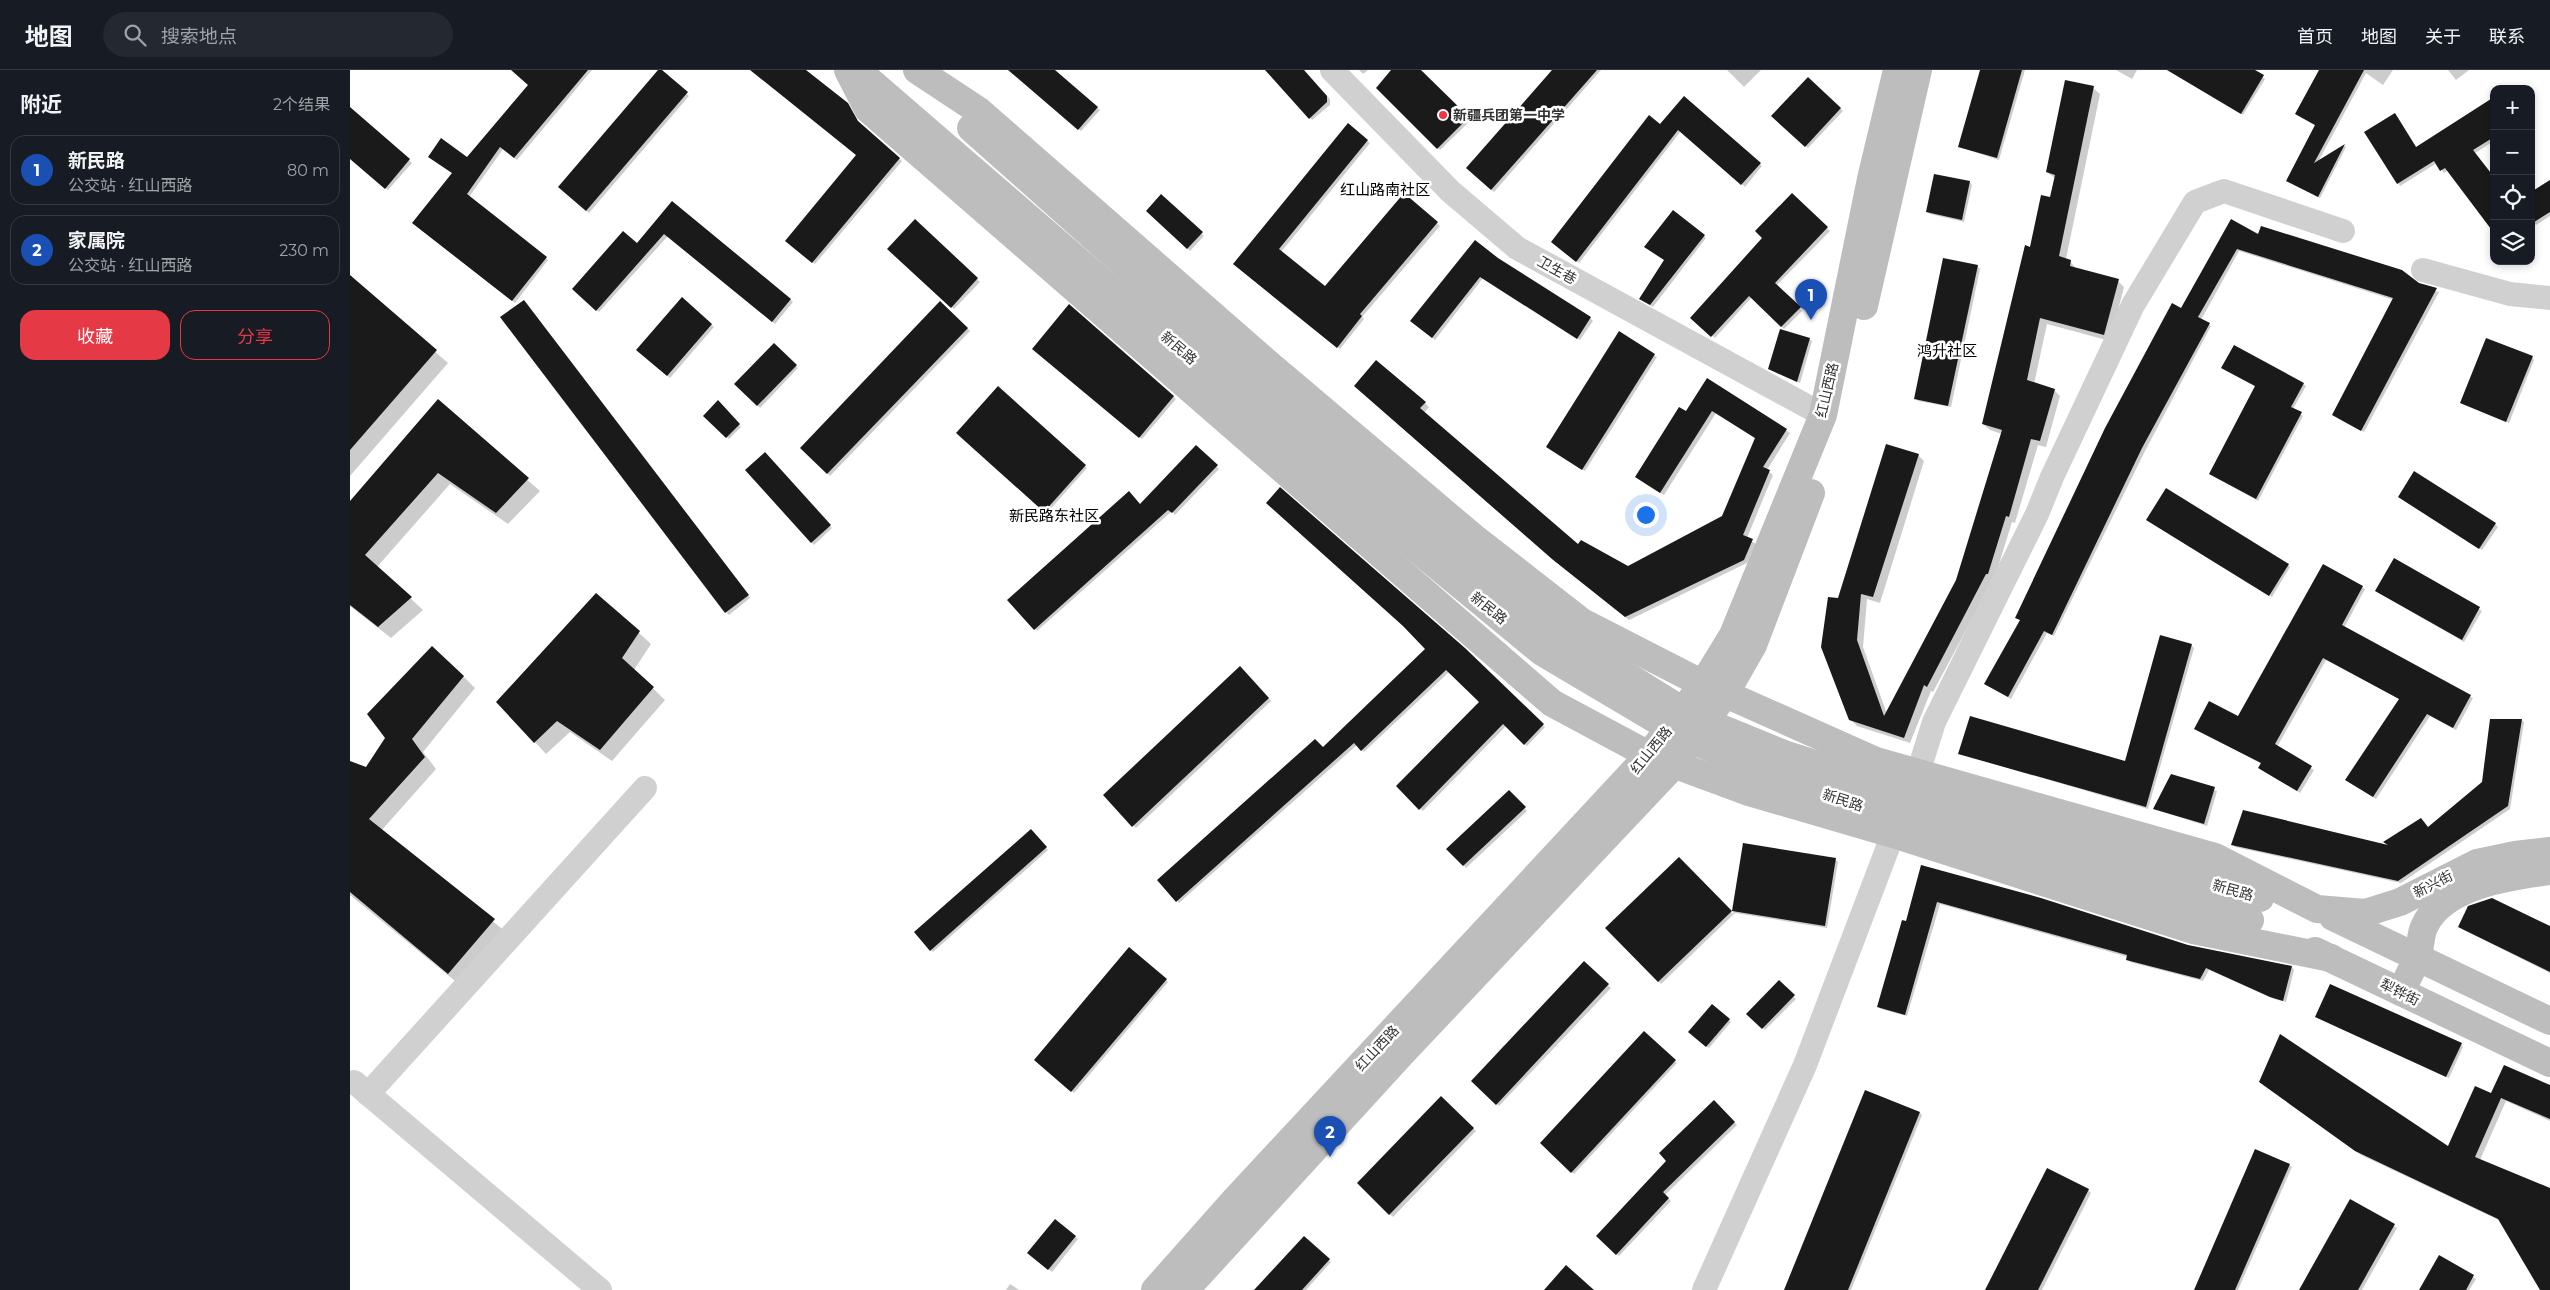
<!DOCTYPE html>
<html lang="zh">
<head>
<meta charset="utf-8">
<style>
  :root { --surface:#171b24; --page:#242831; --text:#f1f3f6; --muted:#9ea1a6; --line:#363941; --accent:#e63946 }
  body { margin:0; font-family:Montserrat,"Noto Sans SC",sans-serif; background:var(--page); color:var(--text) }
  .controls { position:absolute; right:15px; top:15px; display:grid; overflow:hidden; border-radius:10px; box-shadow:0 2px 8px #0003 }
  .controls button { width:45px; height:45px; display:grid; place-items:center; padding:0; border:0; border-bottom:1px solid var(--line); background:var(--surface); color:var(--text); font:25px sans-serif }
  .you { position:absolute; left:1295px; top:444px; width:18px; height:18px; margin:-12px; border:4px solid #fff; border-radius:50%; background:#1a73e8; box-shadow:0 0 0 8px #1a73e833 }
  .badge { display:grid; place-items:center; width:32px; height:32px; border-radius:50%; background:var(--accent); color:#fff; font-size:16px; font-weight:700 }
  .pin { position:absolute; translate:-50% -41px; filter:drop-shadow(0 1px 2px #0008) }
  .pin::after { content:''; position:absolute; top:26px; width:18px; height:15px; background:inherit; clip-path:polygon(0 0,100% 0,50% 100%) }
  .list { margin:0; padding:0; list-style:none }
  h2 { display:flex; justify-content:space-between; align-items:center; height:65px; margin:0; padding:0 20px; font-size:21px }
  h2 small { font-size:16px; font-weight:400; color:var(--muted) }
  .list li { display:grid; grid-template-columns:32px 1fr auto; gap:15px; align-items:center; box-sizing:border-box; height:70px; margin:0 10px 10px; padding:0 10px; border:1px solid var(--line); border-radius:15px }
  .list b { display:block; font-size:19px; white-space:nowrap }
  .list p { margin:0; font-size:16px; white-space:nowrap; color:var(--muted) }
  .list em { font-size:16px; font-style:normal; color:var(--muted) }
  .actions { display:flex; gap:10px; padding:15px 20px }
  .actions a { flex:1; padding:11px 0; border:1px solid var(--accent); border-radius:15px; text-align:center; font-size:18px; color:var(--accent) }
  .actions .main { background:var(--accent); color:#fff }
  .icon { flex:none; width:28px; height:28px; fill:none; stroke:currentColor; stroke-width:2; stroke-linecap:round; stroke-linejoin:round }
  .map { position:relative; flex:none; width:2200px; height:1220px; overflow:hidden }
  header { display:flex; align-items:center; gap:30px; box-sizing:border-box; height:70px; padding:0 25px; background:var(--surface); border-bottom:1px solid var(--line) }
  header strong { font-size:24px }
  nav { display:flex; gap:28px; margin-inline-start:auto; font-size:18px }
  .search { width:350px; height:45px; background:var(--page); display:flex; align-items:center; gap:12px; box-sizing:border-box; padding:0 18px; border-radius:28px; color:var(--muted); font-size:19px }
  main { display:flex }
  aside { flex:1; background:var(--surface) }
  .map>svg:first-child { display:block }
  .shadow { fill:#0003 }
  .building { fill:#1a1a1a }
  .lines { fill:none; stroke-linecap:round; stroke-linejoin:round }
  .street { stroke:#d0d0d0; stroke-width:24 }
  .secondary { stroke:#bdbdbd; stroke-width:28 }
  .secondary-bridge { stroke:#bdbdbd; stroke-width:28 }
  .poi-dot { fill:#e63946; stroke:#fff; stroke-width:2 }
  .labels { text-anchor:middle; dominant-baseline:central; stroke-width:5; stroke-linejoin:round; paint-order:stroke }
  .poi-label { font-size:14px; font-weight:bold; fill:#333; stroke:#fff; text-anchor:start }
  .street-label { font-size:14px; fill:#333; stroke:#fff }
  .neighbourhood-label { font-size:15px; fill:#000; stroke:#fff }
</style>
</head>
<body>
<header>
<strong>地图</strong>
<div class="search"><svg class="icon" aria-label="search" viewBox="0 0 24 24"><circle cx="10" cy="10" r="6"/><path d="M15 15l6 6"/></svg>搜索地点</div>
<nav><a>首页</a><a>地图</a><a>关于</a><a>联系</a></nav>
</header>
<main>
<aside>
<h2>附近<small>2个结果</small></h2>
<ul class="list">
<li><span class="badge" style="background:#1a4fb4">1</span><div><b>新民路</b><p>公交站 · 红山西路</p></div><em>80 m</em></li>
<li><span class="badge" style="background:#1a4fb4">2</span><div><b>家属院</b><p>公交站 · 红山西路</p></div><em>230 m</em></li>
</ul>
<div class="actions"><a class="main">收藏</a><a>分享</a></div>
</aside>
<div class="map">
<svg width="2200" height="1220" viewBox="0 0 2200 1220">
  <rect width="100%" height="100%" fill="#fff"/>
  <g class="shadow">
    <path d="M163,0H242L167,90L153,79L119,127L198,190L165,233L66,156L103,104L82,89L118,88L179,15Z"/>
    <path d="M310,0L339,26L239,143L210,117Z"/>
    <path d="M404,0H455L510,54L552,91L465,194L439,173L507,86Z"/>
    <path d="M659,0H703L750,40L731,61Z"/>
    <path d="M917,0H953L980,29V35L962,50Z"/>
    <path d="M1009,0H1018L1013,4Z"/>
    <path d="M1042,0H1069L1120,51L1090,80L1028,18Z"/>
    <path d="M1203,0H1251L1144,122L1117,98Z"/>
    <path d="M1377,0H1411L1394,17Z"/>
    <path d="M1631,0H1675L1649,90L1609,77Z"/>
    <path d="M1766,0H1787L1782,9Z"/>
    <path d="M1817,0H1902L1915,9L1893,45Z"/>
    <path d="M1970,0H2043L2033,15L2016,3L1968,92L1995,76L1996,77L1970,128L1938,111L1966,56L1946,44Z"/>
    <path d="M2098,0H2119L2106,10Z"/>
    <path d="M1458,9L1493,41L1458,78L1423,46Z"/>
    <path d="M1743,18L1750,24L1716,189L1720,191L1726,199L1768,211L1774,217L1760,271L1697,254L1684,314L1704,320L1710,326L1696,377L1688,375L1665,453L1662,452L1644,510H1643L1583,622L1581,621L1560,673L1507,656L1500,649L1489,529L1568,385L1574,391L1530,533L1517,529L1513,577L1537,644L1607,510L1652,364L1640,360L1633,354L1681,179L1701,128L1706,109L1697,102Z"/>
    <path d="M1334,28L1412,96L1395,117L1331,61L1229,193L1205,175Z"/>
    <path d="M2144,29V71L2094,103L2087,93L2050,116L2016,62L2047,47L2067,78Z"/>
    <path d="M0,39L62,93L38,120L0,87Z"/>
    <path d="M998,55L1020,73L931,182L975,218L1054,125L1090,156L1012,247L1014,249L990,279L887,196Z"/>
    <path d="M1620,112L1622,115L1614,152L1580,144L1578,142Z"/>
    <path d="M2200,112V146L2186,155L2183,152Z"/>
    <path d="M1442,124L1480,161L1426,216L1452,241L1434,259L1402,227L1365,268L1341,247L1413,168Z"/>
    <path d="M812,126L854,166L840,181L798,141Z"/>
    <path d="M322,132L443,232L425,254L318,166L249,242L223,219L287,175Z"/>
    <path d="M565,151L630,212L604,239L539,179Z"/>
    <path d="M1881,151L1909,166L2089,222L2014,362L1983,345L2044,230L1889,181L1851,250L1861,256L1795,381L1704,566L1697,563L1661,629L1635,614L1671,550L1667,547Z"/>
    <path d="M1354,166L1356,168L1303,237L1293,231L1315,190Z"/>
    <path d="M1147,189L1240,248L1243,251L1230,270L1133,208L1085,270L1064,253Z"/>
    <path d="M1627,196L1630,199L1601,337L1568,331L1565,328Z"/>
    <path d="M0,207L98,293L0,406Z"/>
    <path d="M332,229L364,257L320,308L288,280Z"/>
    <path d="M590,232L620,261L480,406L451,378Z"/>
    <path d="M176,234L400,528L379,545L376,542Z"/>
    <path d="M719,236L826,329L792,369L686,281Z"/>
    <path d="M1269,263L1307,287L1235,401L1200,379Z"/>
    <path d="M1459,269L1462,271L1450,313L1419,299Z"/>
    <path d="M424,275L448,298L410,338L386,314Z"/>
    <path d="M2182,287L2184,290L2159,353L2111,333Z"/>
    <path d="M1875,300L1953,314L1956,316L1943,339L1953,346L1908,431L1860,404L1906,317Z"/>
    <path d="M1358,310L1440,363L1417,400L1423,405L1397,468L1406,474L1397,493L1279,550L1207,493L1009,319L1075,333L1079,337L1074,343L1228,476L1278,497L1373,447L1406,369L1366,343L1314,425L1290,410Z"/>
    <path d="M648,318L737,398L697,443L608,363Z"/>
    <path d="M88,331L190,421L158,454L100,414L27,497L73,540L41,568L0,536V433Z"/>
    <path d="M368,332L391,357L379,369L355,346Z"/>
    <path d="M846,377L869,399L825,445L822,441L687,561L659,530L791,435Z"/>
    <path d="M415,384L482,458L464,475L397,400Z"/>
    <path d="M2052,429L2145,454L2148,457L2132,480Z"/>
    <path d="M1800,452L1938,495L1940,497L1922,527Z"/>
    <path d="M2045,489L2132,541L2114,572L2029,523Z"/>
    <path d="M1974,495L2015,519L1994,558L2123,628L2106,660L2080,646L2026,729L1999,712L2050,629L1976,590L1927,677L1964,700L1950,723L1912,700V694L1846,659L1889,648Z"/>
    <path d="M246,524L301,574L284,600L315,630L262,691L220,662L196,684L185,672Z"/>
    <path d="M1841,575L1844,578L1798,739L1610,684L1776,692Z"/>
    <path d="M1114,579L1195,657L1177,676L1156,656L1073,741L1047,716L1131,632L1099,602L1014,682L1007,675L829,833L808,810L973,678Z"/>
    <path d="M890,598L921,631L786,758L754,725Z"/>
    <path d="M113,606L125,618L73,682L86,699L31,761L156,862L110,915L0,825V696L17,699Z"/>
    <path d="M2172,650L2174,652L2160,739L2051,813L1885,777L1882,774L2039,777L2035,773L2078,758L2133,713Z"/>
    <path d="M1821,706L1867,721L1857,756L1804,739Z"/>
    <path d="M1159,721L1177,741L1116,798L1098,779Z"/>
    <path d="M681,760L698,780L583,882L566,862Z"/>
    <path d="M1394,775L1486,790L1488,792L1477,858L1385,843L1311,914L1257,858L1329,788L1383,844Z"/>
    <path d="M1572,796L1838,876L1942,897L1944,900L1936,932L1924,929L1859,900L1853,911L1780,892L1778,887L1590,834L1557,946L1531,939L1528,936L1556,853Z"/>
    <path d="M2109,857L2200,858V903L2112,859Z"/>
    <path d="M1234,893L1261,918L1149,1036L1123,1011Z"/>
    <path d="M816,910L818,912L724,1023L688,993Z"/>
    <path d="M1429,912L1446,929L1415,960L1398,944Z"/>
    <path d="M1363,936L1381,952L1359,978L1340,962Z"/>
    <path d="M1966,947L2111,974L2113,977L2099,1008Z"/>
    <path d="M1294,963L1327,993L1224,1104L1191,1073Z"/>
    <path d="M1915,1016L2098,1077L2142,1025L2200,1017V1051L2156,1031L2130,1090L2200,1120V1220H2192L2151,1151L2011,1085Z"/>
    <path d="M1091,1028L1126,1061L1043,1147L1009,1113Z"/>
    <path d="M1364,1032L1387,1055L1315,1125L1321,1131L1269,1186L1248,1166L1318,1091Z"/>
    <path d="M1570,1043L1572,1045L1501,1220H1435Z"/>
    <path d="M1939,1095L1942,1097L1888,1220H1846Z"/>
    <path d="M1738,1120L1741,1123L1692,1220H1637Z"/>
    <path d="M2001,1130L2047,1158L2012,1220H1950Z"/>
    <path d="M706,1151L728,1169L702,1202L682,1186Z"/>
    <path d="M954,1167L981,1192L956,1220H906Z"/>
    <path d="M2089,1187L2126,1209L2119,1220H2070Z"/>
    <path d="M660,1214L669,1220H656Z"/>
  </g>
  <g class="building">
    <path d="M161,0H238L164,88L150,77L117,124L197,187L162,231L62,153L102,103L78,87L91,68L117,87L178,15Z"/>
    <path d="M308,0H312L338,22L236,141L208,117Z"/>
    <path d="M400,0H456L498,33L508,51L550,88L462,193L435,171L506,85Z"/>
    <path d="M658,0H705L748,37L728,60Z"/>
    <path d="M915,0H954L977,26V32L959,49Z"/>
    <path d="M1041,0H1071L1119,47L1087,79L1026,18Z"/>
    <path d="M1202,0H1247L1141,120L1116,98Z"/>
    <path d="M1630,0H1672L1647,88L1608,77Z"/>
    <path d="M1817,0H1905L1914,5L1891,44Z"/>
    <path d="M1969,0H2014L1964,93L1995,74L1968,127L1936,111L1965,55L1945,44Z"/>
    <path d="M1458,7L1491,38L1455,77L1421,46Z"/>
    <path d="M1715,10L1744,16L1709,186L1721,190L1720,196L1769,209L1754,265L1690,248L1677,310L1705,319L1690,371L1681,369L1659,447L1656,446L1638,504H1636L1577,617L1574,615L1554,668L1499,650L1471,577L1478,527L1488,528L1536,374L1569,384L1523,527L1511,524L1507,570L1534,646L1606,510L1652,360L1632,354L1675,175L1680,177L1691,125L1700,127L1705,105L1696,102Z"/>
    <path d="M1334,26L1411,93L1391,115L1328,60L1226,192L1201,172L1299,45L1310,54Z"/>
    <path d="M2144,27V67L2123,80L2144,107V163L2095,98L2090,101L2084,91L2047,114L2014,62L2045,43L2066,77Z"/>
    <path d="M0,37L60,89L35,119L0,89Z"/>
    <path d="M998,53L1018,70L929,179L975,216L1054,123L1088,152L1010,244L1012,246L987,278L883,194Z"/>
    <path d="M1584,104L1620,111L1612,150L1576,142Z"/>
    <path d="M2200,110V142L2181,154V122Z"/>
    <path d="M1442,123L1478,157L1425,213L1451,237L1431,257L1399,226L1361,267L1340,248L1412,168L1405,161Z"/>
    <path d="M811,124L853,162L837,179L796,141Z"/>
    <path d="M322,131L441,229L422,252L314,164L246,241L222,219L273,161L287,173Z"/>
    <path d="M1323,140L1355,165L1300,235L1289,229L1314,190L1294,177Z"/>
    <path d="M565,149L628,208L601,238L537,179Z"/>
    <path d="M1881,149L1908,164L1911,156L2052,200L2069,213L2087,218L2011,361L1982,345L2043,228L1887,179L1848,247L1860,253L1792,378L1702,565L1694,561L1658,627L1634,614L1670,550L1665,548L1755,358L1822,233L1831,238Z"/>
    <path d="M1125,170L1148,188L1241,247L1227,269L1130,207L1082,268L1060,251Z"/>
    <path d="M1593,188L1628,195L1598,336L1564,329Z"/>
    <path d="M0,205L87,280L0,380Z"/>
    <path d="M332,227L362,254L317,306L286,280Z"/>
    <path d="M174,230L399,525L375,543L150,247Z"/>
    <path d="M590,231L618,258L477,404L450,378Z"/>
    <path d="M719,234L824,326L789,368L682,279Z"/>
    <path d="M1430,259L1460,268L1447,312L1418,299Z"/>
    <path d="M1269,261L1305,284L1232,400L1196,377Z"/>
    <path d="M2136,268L2183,286L2156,352L2110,333Z"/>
    <path d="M424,273L447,295L407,336L384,314Z"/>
    <path d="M1884,275L1954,313L1941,337L1952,342L1906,429L1859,404L1905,316L1871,298Z"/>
    <path d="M1026,290L1076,332L1070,338L1228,474L1231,470L1278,496L1372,446L1405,368L1362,341L1310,423L1285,407L1329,337L1336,341L1357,308L1437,359L1413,397L1420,400L1393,465L1403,469L1394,490L1275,547L1202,489L1004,316Z"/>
    <path d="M648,316L736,395L694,442L606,363Z"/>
    <path d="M88,329L179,408L146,443L88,403L15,485L62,527L28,557L0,535V431Z"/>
    <path d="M368,330L390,354L376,368L353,346Z"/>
    <path d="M846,375L868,395L822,443L818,440L684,560L657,530L779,421L790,434Z"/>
    <path d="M415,382L481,455L461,473L395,400Z"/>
    <path d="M2064,401L2146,453L2129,479L2048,427Z"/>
    <path d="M930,417L1115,578L1194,654L1174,675L1153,654L1069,740L1046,716L1129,632L1096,600L1011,681L1004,673L826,832L807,810L965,669L973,677L1075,579L1053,556L916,433Z"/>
    <path d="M1816,418L1939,494L1919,526L1796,450Z"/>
    <path d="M2044,488L2130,537L2112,570L2025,521Z"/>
    <path d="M1973,494L2013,516L1992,555L2121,625L2103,658L2077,644L2023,727L1995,710L2049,629L1973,588L1925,674L1962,696L1947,721L1908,698L1911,693L1844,659L1859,631L1888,646Z"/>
    <path d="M246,523L290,561L272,588L304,617L250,680L207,651L184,673L146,632Z"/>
    <path d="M1810,565L1842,574L1796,737L1608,684L1620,646L1775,691Z"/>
    <path d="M82,576L114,606L62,669L75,687L19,749L145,849L98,904L0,822V691L16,697L35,668L17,644Z"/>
    <path d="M890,596L919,628L782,757L753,725Z"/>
    <path d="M2140,649H2172L2158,736L2048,811L1881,775L1893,740L2038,775L2033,772L2071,748L2078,757L2132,712Z"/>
    <path d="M1821,704L1865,717L1854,754L1803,739Z"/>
    <path d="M1159,720L1176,737L1113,796L1096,779Z"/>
    <path d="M681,759L697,777L580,881L564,862Z"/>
    <path d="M1393,773L1486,788L1475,856L1382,841Z"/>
    <path d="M1329,787L1382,841L1308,912L1255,858Z"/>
    <path d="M1571,795L1691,828L1838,875L1942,896L1933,931L1920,927L1856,898L1850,909L1776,890L1777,885L1587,832L1555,945L1527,937L1552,850L1556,851Z"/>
    <path d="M2142,828L2200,856V902L2108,857L2118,836Z"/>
    <path d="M779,877L817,909L721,1022L684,990Z"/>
    <path d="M1234,891L1259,914L1146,1035L1121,1011Z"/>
    <path d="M1429,910L1445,925L1412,959L1396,944Z"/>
    <path d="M1980,914L2112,973L2096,1007L1965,947Z"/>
    <path d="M1362,934L1380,949L1356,977L1338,962Z"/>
    <path d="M1294,961L1326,990L1221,1103L1190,1073Z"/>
    <path d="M1930,964L2098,1076L2125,1016L2141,1023L2154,995L2200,1015V1049L2151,1028L2125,1087L2200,1118V1220H2190L2148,1149L2005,1081L1909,1012Z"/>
    <path d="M1515,1020L1570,1042L1498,1220H1434Z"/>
    <path d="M1091,1026L1124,1058L1039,1145L1007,1113Z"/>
    <path d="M1364,1030L1385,1052L1313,1122L1319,1128L1266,1185L1246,1166L1316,1091L1309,1083Z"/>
    <path d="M1905,1079L1940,1094L1885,1220H1844Z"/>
    <path d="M1697,1098L1739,1119L1688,1220H1635Z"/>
    <path d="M2000,1129L2045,1154L2008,1220H1949Z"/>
    <path d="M705,1149L726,1166L698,1200L677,1183Z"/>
    <path d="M954,1166L980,1189L952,1220H904Z"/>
    <path d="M2089,1185L2124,1205L2116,1220H2069Z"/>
    <path d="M1216,1195L1244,1220H1194Z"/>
  </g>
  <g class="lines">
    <g class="street">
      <path d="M982,0L1100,121L1167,178L1473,345"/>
      <path d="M2073,200L2160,224L2200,228"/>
      <path d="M1568,703L1584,652L1687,444L1702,407L1783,235L1845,132L1874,121L1993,161"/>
      <path d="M4,1012L250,1220"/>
      <path d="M18,1024L295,718"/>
      <path d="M1354,1220L1455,995L1543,764"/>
    </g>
    <g class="secondary">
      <path d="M498,0L518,39L1202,633L1299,685L1399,722L1543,764L1843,860L1981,888"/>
      <path d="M507,0L602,82"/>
      <path d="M567,0L629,41L915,291L1123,467L1232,552L1353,614L1526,691L1865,787L1967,839L2015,843L2050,832L2127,793L2165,785L2200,781"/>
      <path d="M1514,236L1568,0"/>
      <path d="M1983,847L2200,951"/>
      <path d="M1965,881L2200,993"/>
      <path d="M2051,922C2056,910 2063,899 2067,887C2071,877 2070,866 2074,857C2092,815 2161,806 2200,801"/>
      <path d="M805,1220L884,1131L1299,685L1353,614L1383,565L1473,345L1521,109L1547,0"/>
      <path d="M835,1220L1052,983L1324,695L1375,624L1403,575L1461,423"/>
    </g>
    <g class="secondary-bridge">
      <path d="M621,58L975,373L1200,558L1341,646L1434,684L1565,726L1910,828"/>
      <path d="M602,82L942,376L1192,582L1332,665L1426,708L1556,750L1900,850"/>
    </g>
  </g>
  <circle class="poi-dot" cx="1093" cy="45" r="5"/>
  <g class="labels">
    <g class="poi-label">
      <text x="1103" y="45">新疆兵团第一中学</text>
    </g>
    <g class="street-label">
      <text transform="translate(1207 200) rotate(29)">卫生巷</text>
      <text transform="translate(829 278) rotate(41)">新民路</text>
      <text transform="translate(1477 320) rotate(-77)">红山西路</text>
      <text transform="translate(1139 538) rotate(39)">新民路</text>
      <text transform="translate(1301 680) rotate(-51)">红山西路</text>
      <text transform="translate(1493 730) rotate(18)">新民路</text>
      <text transform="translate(2083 814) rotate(-27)">新兴街</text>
      <text transform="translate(1883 820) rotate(16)">新民路</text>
      <text transform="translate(2050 922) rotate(26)">犁铧街</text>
      <text transform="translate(1027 978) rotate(-47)">红山西路</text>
    </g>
    <g class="neighbourhood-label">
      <text x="1035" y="119">红山路南社区</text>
      <text x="1597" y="280">鸿升社区</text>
      <text x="704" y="445">新民路东社区</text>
    </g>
  </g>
</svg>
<div class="controls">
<button>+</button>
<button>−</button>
<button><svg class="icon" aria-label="locate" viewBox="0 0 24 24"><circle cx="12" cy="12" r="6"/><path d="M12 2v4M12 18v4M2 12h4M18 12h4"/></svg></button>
<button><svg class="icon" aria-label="layers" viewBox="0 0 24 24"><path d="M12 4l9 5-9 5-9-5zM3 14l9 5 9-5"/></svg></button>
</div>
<div class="you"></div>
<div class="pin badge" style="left:1461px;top:250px;background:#1a4fb4">1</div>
<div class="pin badge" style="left:980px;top:1087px;background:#1a4fb4">2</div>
</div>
</main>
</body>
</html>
